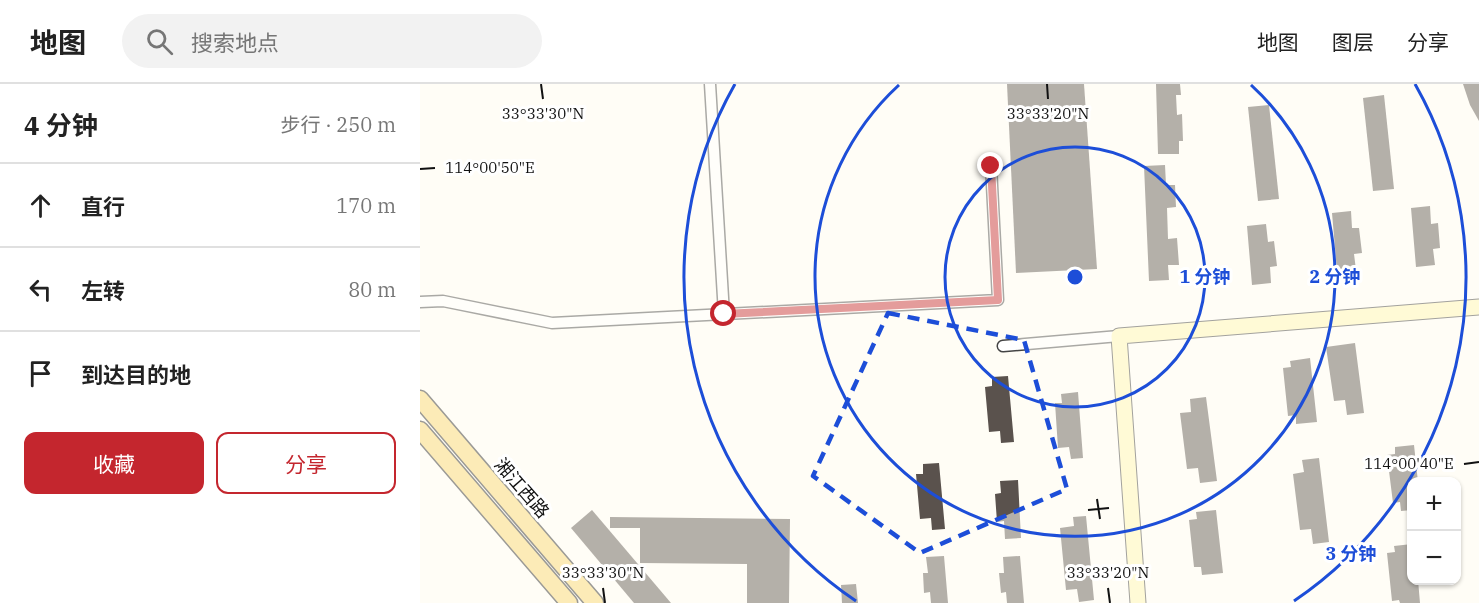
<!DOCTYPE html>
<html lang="zh">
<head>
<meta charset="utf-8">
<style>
  :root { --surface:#fff; --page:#f2f2f2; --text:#222; --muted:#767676; --line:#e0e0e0; --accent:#c4262e }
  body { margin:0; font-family:"IBM Plex Serif","Noto Sans SC",serif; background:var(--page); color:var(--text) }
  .controls { position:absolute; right:18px; bottom:18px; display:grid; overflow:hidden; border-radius:12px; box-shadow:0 2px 4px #0004 }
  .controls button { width:54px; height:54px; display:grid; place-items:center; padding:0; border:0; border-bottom:2px solid var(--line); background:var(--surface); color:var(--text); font:30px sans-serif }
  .stop { position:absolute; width:18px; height:18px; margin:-14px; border:4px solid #c4262e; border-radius:50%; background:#fff }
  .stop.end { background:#c4262e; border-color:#fff; box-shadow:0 2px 6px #0008 }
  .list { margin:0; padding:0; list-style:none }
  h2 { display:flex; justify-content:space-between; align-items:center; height:78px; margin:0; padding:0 24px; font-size:26px }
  h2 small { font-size:20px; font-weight:400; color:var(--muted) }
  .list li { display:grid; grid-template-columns:39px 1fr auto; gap:18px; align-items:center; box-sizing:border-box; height:84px; padding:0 24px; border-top:2px solid var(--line) }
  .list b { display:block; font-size:22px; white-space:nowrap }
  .list em { font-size:20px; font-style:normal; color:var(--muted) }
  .actions { display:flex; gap:12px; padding:18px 24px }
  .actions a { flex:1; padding:14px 0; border:2px solid var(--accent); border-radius:12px; text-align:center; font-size:21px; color:var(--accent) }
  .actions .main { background:var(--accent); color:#fff }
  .icon { flex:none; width:33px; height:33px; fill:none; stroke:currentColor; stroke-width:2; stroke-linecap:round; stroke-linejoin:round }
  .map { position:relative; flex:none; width:1059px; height:519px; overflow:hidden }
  header { display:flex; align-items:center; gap:36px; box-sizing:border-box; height:84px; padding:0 30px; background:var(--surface); border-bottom:2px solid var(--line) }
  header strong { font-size:28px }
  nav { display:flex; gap:33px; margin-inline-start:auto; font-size:21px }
  .search { width:420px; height:54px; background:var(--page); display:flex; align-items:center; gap:15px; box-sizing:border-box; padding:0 21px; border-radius:33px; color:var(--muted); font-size:22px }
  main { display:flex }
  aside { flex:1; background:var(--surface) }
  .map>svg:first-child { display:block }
  .building { fill:#5a524d }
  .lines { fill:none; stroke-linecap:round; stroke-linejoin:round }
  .street-casing { stroke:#444; stroke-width:13 }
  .secondary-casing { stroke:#333; stroke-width:17 }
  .primary-casing { stroke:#222; stroke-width:19 }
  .street { stroke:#fff; stroke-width:10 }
  .secondary { stroke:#fff6b0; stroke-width:15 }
  .primary { stroke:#f9d66b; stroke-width:16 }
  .route { stroke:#c4262e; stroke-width:8 }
  .marked { fill:none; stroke:#1d4ed8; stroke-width:4.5; stroke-dasharray:12 8; stroke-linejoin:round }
  .ticks { fill:none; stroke:#111; stroke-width:2 }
  .ring { fill:none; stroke:#1d4ed8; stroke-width:3 }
  .labels { text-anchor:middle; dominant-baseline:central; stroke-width:6; stroke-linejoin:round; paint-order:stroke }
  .street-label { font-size:18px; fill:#111; stroke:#fff }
  .ticks-label { font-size:15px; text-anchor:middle; fill:#111; stroke:#fff; stroke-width:6; stroke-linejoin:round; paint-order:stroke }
  .centre { fill:#1d4ed8; stroke:#fff; stroke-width:3 }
  .ring-label { font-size:18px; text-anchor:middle; font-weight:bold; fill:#1d4ed8; stroke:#fff; stroke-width:6; stroke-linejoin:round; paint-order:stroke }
</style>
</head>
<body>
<header>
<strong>地图</strong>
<div class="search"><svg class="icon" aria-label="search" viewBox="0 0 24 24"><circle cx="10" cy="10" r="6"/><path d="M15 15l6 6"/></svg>搜索地点</div>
<nav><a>地图</a><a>图层</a><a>分享</a></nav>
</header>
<main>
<aside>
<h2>4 分钟<small>步行 · 250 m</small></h2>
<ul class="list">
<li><svg class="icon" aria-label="ahead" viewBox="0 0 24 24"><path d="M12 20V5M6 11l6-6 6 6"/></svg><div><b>直行</b></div><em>170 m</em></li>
<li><svg class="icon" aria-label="left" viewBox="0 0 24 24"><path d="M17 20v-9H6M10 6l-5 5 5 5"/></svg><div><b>左转</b></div><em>80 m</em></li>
<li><svg class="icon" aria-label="arrive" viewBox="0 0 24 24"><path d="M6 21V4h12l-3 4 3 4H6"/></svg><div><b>到达目的地</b></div></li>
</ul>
<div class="actions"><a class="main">收藏</a><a>分享</a></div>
</aside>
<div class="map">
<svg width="1059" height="519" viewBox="0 0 1059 519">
  <rect width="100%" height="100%" fill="#fffdf5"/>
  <g class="building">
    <path d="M587,0H664L677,185L596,189Z"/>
    <path d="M736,0H760L761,11H756L757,31L762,30L763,57H759V70H738Z"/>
    <path d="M1043,0H1059V37L1050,21Z"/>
    <path d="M964,11L974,105L953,107L943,14Z"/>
    <path d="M849,21L859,115L838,117L828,23Z"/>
    <path d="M745,81L746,101H755L756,123L747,124L748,155L757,154L759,181H748L749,196L729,197L724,82Z"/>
    <path d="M1010,122L1011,140L1018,139L1020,164L1013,165L1015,181L996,183L991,124Z"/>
    <path d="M931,127L932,144H939L942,169L934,170L936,186L917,187L912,129Z"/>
    <path d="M846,140L848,158L854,157L857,182L850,183L851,199L832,201L827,142Z"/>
    <path d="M935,259L944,329L927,331L925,316L914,317L906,263Z"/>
    <path d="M890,274L897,338L876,340V331L868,332L863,284L871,283L870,277Z"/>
    <path d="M588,292L594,358L581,359L580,347L569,348L565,303L572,302V293Z"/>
    <path d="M658,308L663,374L651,375L649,363L638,364L635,319H642L641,310Z"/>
    <path d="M786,313L797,397L780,399L778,384L767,385L760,329L771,328L770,315Z"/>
    <path d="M994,361L998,398H992V426L981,427L980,418L973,419L967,371L975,370V363Z"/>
    <path d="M899,374L909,458L893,460L891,445L880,446L873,390L884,388L882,376Z"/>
    <path d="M519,379L525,445L512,446L511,434L500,435L496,390H503V380Z"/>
    <path d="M598,396L601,454L585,455L584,437L577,438L575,410L581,409L580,397Z"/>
    <path d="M172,426L223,486L251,519H214L151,444Z"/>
    <path d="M796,426L803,489L782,491L781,483H774L769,436L777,435L776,428Z"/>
    <path d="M666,432L674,516L659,518L657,505L646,506L640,444L654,442L653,433Z"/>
    <path d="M190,433L370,435L369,519H327V480L220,479V444H190Z"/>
    <path d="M992,460V496H998L1000,519H980L979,516L972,517L967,469L975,468L974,462Z"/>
    <path d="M524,472L528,519H511L510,508L504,509L503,489H508L506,473Z"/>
    <path d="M600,472L604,519H587L586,508L581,509L579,489H584L583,473Z"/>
    <path d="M436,500L438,519H422L421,501Z"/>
  </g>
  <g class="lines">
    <defs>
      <g id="street">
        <path d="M290,0L304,230"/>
        <path d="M0,218L23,217L132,239L578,216L571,82"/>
        <path d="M583,262L699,252"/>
      </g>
      <path id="secondary" d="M718,519L699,252L1059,223"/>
      <g id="primary">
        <path d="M0,315L175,519"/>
        <path d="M0,346L149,519"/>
      </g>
    </defs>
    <use href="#street" class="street-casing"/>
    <use href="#secondary" class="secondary-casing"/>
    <use href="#primary" class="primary-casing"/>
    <use href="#street" class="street"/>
    <use href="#secondary" class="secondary"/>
    <use href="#primary" class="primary"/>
  </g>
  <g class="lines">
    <path class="route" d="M304,230L578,216L571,82"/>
  </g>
  <path d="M0 0H1059V519H0ZM468,229L604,256L647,405L500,469L393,392Z" fill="#fffdf5" fill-opacity=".55" fill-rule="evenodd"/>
  <path class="marked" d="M468,229L604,256L647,405L500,469L393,392Z"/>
  <path class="ticks" d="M121,0L123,15M627,0L628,15M0,85L15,84M1044,380L1059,378M677,415L680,435M668,426L689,424M183,504L185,519M688,504L690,519"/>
  <g class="ring">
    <circle cx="655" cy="193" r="130"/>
    <path d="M831 1A260 260 0 1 1 479 1"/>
    <path d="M436 517A391 391 0 0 1 315 0M995 0A391 391 0 0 1 874 517"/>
  </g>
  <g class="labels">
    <g class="street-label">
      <text transform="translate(102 404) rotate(49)">湘江西路</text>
    </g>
  </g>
  <g class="ticks-label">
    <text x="123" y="35">33°33'30"N</text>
    <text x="628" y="35">33°33'20"N</text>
    <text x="70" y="89">114°00'50"E</text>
    <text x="989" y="385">114°00'40"E</text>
    <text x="183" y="494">33°33'30"N</text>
    <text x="688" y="494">33°33'20"N</text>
  </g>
  <circle cx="655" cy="193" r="9" class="centre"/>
  <g class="ring-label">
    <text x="785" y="199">1 分钟</text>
    <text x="915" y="199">2 分钟</text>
    <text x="931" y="476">3 分钟</text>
  </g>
</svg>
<div class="controls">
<button>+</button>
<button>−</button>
</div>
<div class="stop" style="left:304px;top:230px"></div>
<div class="stop end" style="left:571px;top:82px"></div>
</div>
</main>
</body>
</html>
